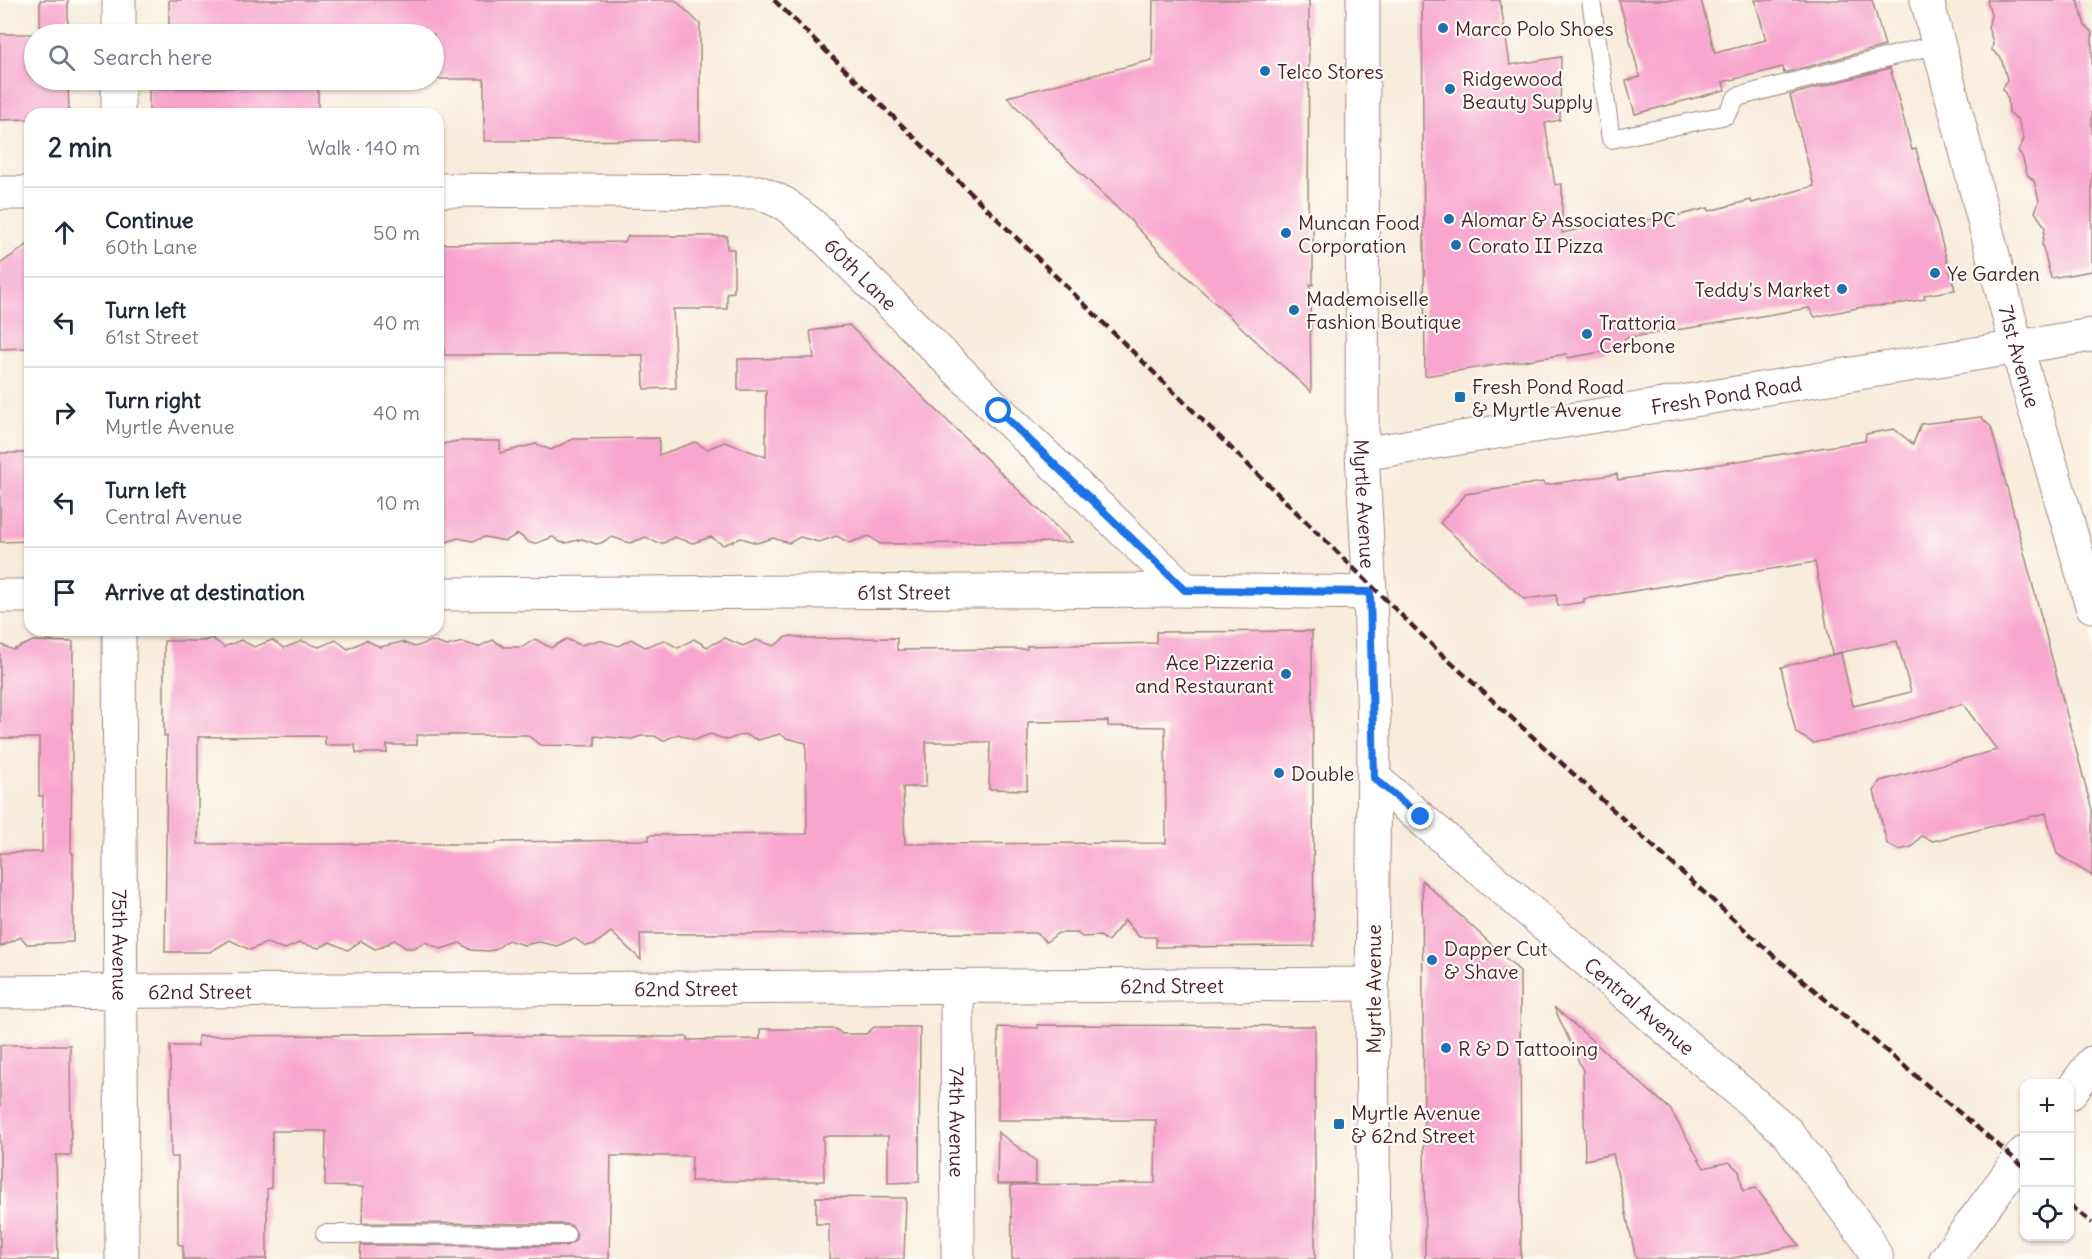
<!DOCTYPE html>
<html lang="en">
<head>
<meta charset="utf-8">
<style>
  :root { --surface:#fff; --page:#f2f2f3; --text:#1f2937; --muted:#747a83; --line:#e0e1e3 }
  body { margin:0; font-family:Delius,sans-serif; background:var(--page); color:var(--text) }
  .controls { position:absolute; right:18px; bottom:18px; display:grid; overflow:hidden; border-radius:12px; box-shadow:0 2px 4px #0004 }
  .controls button { width:54px; height:54px; display:grid; place-items:center; padding:0; border:0; border-bottom:2px solid var(--line); background:var(--surface); color:var(--text); font:30px sans-serif }
  .stop { position:absolute; width:18px; height:18px; margin:-14px; border:4px solid #1a73e8; border-radius:50%; background:#fff }
  .stop.end { background:#1a73e8; border-color:#fff; box-shadow:0 2px 6px #0008 }
  .list { margin:0; padding:0; list-style:none }
  h2 { display:flex; justify-content:space-between; align-items:center; height:78px; margin:0; padding:0 24px; font-size:26px }
  h2 small { font-size:20px; font-weight:400; color:var(--muted) }
  .list li { display:grid; grid-template-columns:39px 1fr auto; gap:18px; align-items:center; box-sizing:border-box; height:90px; padding:0 24px; border-top:2px solid var(--line) }
  .list b { display:block; font-size:22px; white-space:nowrap }
  .list p { margin:0; font-size:20px; white-space:nowrap; color:var(--muted) }
  .list em { font-size:20px; font-style:normal; color:var(--muted) }
  .icon { flex:none; width:33px; height:33px; fill:none; stroke:currentColor; stroke-width:2; stroke-linecap:round; stroke-linejoin:round }
  .map { position:relative; flex:none; width:2092px; height:1259px; overflow:hidden }
  .search { position:absolute; background:var(--surface); box-shadow:0 2px 4px #0004; left:24px; top:24px; width:420px; height:66px; display:flex; align-items:center; gap:15px; box-sizing:border-box; padding:0 21px; border-radius:33px; color:var(--muted); font-size:22px }
  .panel { position:absolute; background:var(--surface); box-shadow:0 2px 4px #0004; left:24px; top:108px; width:420px; height:528px; border-radius:18px }
  .map>svg:first-child { display:block }
  .building { fill:#f8a6cd; fill-rule:evenodd }
  .lines { fill:none; stroke-linecap:round; stroke-linejoin:round }
  .lane-casing { stroke:#a18683; stroke-width:20 }
  .street-casing { stroke:#a18683; stroke-width:35 }
  .secondary-casing { stroke:#a18683; stroke-width:35 }
  .primary-casing { stroke:#a18683; stroke-width:35 }
  .lane { stroke:#fff; stroke-width:18 }
  .street { stroke:#fff; stroke-width:33 }
  .secondary { stroke:#fff; stroke-width:33 }
  .primary { stroke:#fff; stroke-width:33 }
  .rail { stroke:#4a1f2b; stroke-width:4.5; stroke-dasharray:9 4.5; stroke-linecap:butt }
  .route { stroke:#1a73e8; stroke-width:8 }
  .poi-dot { fill:#1f6fb2; stroke:#fdfcf7; stroke-width:2 }
  .labels { text-anchor:middle; dominant-baseline:central; stroke-width:4.5; stroke-linejoin:round; paint-order:stroke }
  .poi-label { font-size:20px; fill:#4a1f2b; stroke:#fdfcf7; text-anchor:start }
  .street-label { font-size:20px; fill:#4a1f2b; stroke:#fdfcf7 }
</style>
</head>
<body>
<div class="map">
<svg width="2092" height="1259" viewBox="0 0 2092 1259">
  <rect width="100%" height="100%" fill="#fdfcf7"/>
  <filter id="ink" filterUnits="userSpaceOnUse"><feTurbulence type="fractalNoise" baseFrequency=".0167" numOctaves="2"/><feDisplacementMap in="SourceGraphic" scale="12" xChannelSelector="R" yChannelSelector="G"/><feConvolveMatrix kernelMatrix="1 2 1 2 8 2 1 2 1" color-interpolation-filters="sRGB"/></filter>
  <filter id="wash" filterUnits="userSpaceOnUse"><feTurbulence type="fractalNoise" baseFrequency=".008" numOctaves="4" result="noise"/><feDisplacementMap in="SourceGraphic" scale="24" xChannelSelector="R" yChannelSelector="G"/><feGaussianBlur stdDeviation="1.35" result="paint"/><feColorMatrix in="noise" values="0 0 0 0 0 0 0 0 0 0 0 0 0 0 0 0 0 1.4 0 .05"/><feComposite in="paint" operator="in"/></filter>
  <g filter="url(#wash)">
    <rect width="100%" height="100%" fill="#f8ecdb"/>
    <g id="blocks">
      <g class="building">
        <path d="M40,0H68V34H34V80H68L69,114H30V119L0,120V34H40Z"/>
        <path d="M169,0H675L700,24V140L484,141V79H434V34H169Z"/>
        <path d="M1153,0H1309L1308,221H1313V285L1310,284L1311,392L1161,253L1132,222L1067,160L1007,97L1152,60Z"/>
        <path d="M1422,0H1500L1510,65L1561,57L1560,120L1545,123L1555,185L1562,184V233L1612,222L1613,229L1665,216V219L1708,208L1709,211L1751,200L1752,203L1814,186L1790,95L1890,68L1912,150L1916,149L1955,290L1924,295L1925,299L1893,305L1862,307L1815,317L1809,308L1695,327L1625,338L1623,348L1567,358V354L1425,376Z"/>
        <path d="M1619,0H1701L1715,53L1766,40L1755,0H1872L1885,46L1784,73L1783,67L1723,82L1725,90L1635,114L1626,81L1640,77Z"/>
        <path d="M1987,0H2078L2085,26L2092,32V271L2051,278L2042,244L2045,227L2035,212L2039,201L2034,181L2027,174L2022,156L2018,151L2024,139L2018,120L2009,112L2008,99L2003,89L2007,79L2001,58L1992,50L1993,41L1988,28L1991,15Z"/>
        <path d="M291,80H318V114H149V89L291,87Z"/>
        <path d="M628,236H727V249H734V292L727,293V309H673L676,388L644,389L643,355H444V338L438,339V244L625,242Z"/>
        <path d="M30,243V348L0,349V264Z"/>
        <path d="M849,325L1072,542L880,544L869,536L849,543L837,536L819,542L800,537L789,543L773,538L757,543L741,538L723,545L711,537L693,543L674,537L664,543H657L646,537L630,543L612,537L601,543L596,544L582,539L566,543L560,542L553,537L537,543H530L518,534L505,541L485,537L473,541L458,538L438,545V445L457,441H500V453L536,444L551,450L573,439L659,438V455L695,442L707,449L725,442L766,457V390H738V359L814,358L810,331Z"/>
        <path d="M1981,417L1991,427L2092,810V876L2057,854L2046,813L1933,841L1921,836L1912,847L1899,850L1887,844L1874,791L1880,781L1997,750L1963,704L1869,731L1813,743L1796,733L1781,667L1841,653L1853,706L1911,692L1897,641L1832,654L1815,562L1584,599V602L1558,606L1556,595L1524,599L1440,523L1466,494L1543,482L1545,485L1617,474L1618,480L1865,441L1866,434L1894,429L1913,444L1921,424Z"/>
        <path d="M0,453H30V541L0,542Z"/>
        <path d="M1312,631L1314,946L1156,947V937H1139L1125,920L1108,941L1100,936L1082,937L1077,933H1058L1046,942L1037,933L640,934L641,960L611,932L595,944L586,946L574,938L557,946L539,942L524,945L508,940L495,950L488,951L471,950L460,943L441,949L425,942L414,948H406L394,940L382,947L375,949L361,941L348,950L330,942L319,948L299,943L285,949L266,943L250,950L230,940L210,952H165L167,736H164V641H204L212,638L224,647L241,640L254,647L272,640L284,648L302,641L319,647L336,640L348,649L366,640L380,647L402,642L415,647L431,641L447,646L462,642L478,647L493,640L504,647H522L535,639L551,648L566,639L581,645L599,640L619,646L631,639L645,647L664,640L678,648L694,639L707,647L725,638L743,646L756,640L774,646L786,637L792,636L809,639L897,638V650L1027,649V646L1156,643V632ZM1108,721V726L1165,727L1166,843L905,844L903,787H926V742H990L989,789L1027,790L1028,722ZM678,734L695,740L710,734L727,740L744,734L758,740L780,734L786,738L806,743L807,834L649,835V840L496,842V844H198V737L325,736V745H355L356,753H387V745H417V735H527L540,745L595,746V736L632,739L641,736H655L663,741Z"/>
        <path d="M33,641L73,642L71,853H73V942L27,944L21,937L0,947V853L42,852L43,796H39V738H0V644L13,650Z"/>
        <path d="M1422,880L1520,971L1521,1259H1425Z"/>
        <path d="M1554,1007L1670,1109L1704,1168L1729,1162L1739,1171L1743,1191L1756,1188L1799,1245L1728,1259H1636L1613,1154L1585,1160L1583,1071Z"/>
        <path d="M1037,1025L1315,1026V1259H1012L1011,1185L1155,1183L1156,1120H998V1027L1038,1028Z"/>
        <path d="M874,1027H920L919,1182L888,1183V1136H823L824,1181H691L692,1156H611L609,1259H360L361,1245L566,1246L575,1241L577,1234L572,1226L566,1224L362,1223L363,1187L325,1186L326,1131H272L271,1188L267,1189V1259H183V1246L178,1244V1157H171L170,1046H198V1036L473,1034V1036L688,1037V1040L760,1039V1029H836L842,1034H866Z"/>
        <path d="M0,1045H70L71,1155H56L58,1259H0Z"/>
        <path d="M998,1132L1036,1161V1184H997Z"/>
        <path d="M816,1197L906,1198L904,1259H829V1224H816Z"/>
      </g>
    </g>
  </g>
  <g filter="url(#ink)">
    <use href="#blocks" fill-opacity="0" stroke="#a18683" stroke-width="1.5"/>
    <g class="lines">
      <defs>
        <g id="lane">
          <path d="M1591,0L1611,139L1726,115L1737,97L1938,44"/>
          <path d="M325,1234L566,1235"/>
        </g>
        <g id="street">
          <path id="s1" d="M1927,0L2017,348L2092,606"/>
          <path d="M119,34V0"/>
          <path d="M118,114V80"/>
          <path id="s2" d="M438,190L759,192L785,204L811,224L999,411L1185,590"/>
          <path d="M0,193H30"/>
          <path id="s3" d="M438,594L1185,590L1370,593"/>
          <path d="M0,596H30"/>
          <path id="s4" d="M119,630L122,1259"/>
          <path id="s5" d="M957,986L958,1259"/>
          <path id="s6" d="M0,992L1372,984"/>
        </g>
        <g id="secondary">
          <path id="s7" d="M1362,454L2092,335"/>
          <path id="s8" d="M1374,778L1787,1132L1866,1237L1877,1259"/>
          <path d="M2070,1093L2092,1063"/>
          <path d="M1946,1259L2024,1153"/>
        </g>
        <g id="primary">
          <path id="s9" d="M1363,0L1362,454L1370,593L1374,729L1372,1013L1374,1259"/>
        </g>
      </defs>
      <use href="#lane" class="lane-casing"/>
      <use href="#street" class="street-casing"/>
      <use href="#secondary" class="secondary-casing"/>
      <use href="#primary" class="primary-casing"/>
      <use href="#lane" class="lane"/>
      <use href="#street" class="street"/>
      <use href="#secondary" class="secondary"/>
      <use href="#primary" class="primary"/>
      <g class="rail">
        <path d="M774,0L1436,649L1775,957L2024,1167"/>
        <path d="M2070,1205L2092,1223"/>
      </g>
    </g>
  </g>
  <g class="lines" filter="url(#ink)">
    <path class="route" d="M999,411L1185,590L1370,592L1374,778L1421,817"/>
  </g>
  <g class="poi-dot">
    <circle cx="1443" cy="28" r="6"/>
    <circle cx="1265" cy="71" r="6"/>
    <circle cx="1450" cy="89" r="6"/>
    <circle cx="1449" cy="219" r="6"/>
    <circle cx="1286" cy="233" r="6"/>
    <circle cx="1456" cy="245" r="6"/>
    <circle cx="1935" cy="273" r="6"/>
    <circle cx="1842" cy="289" r="6"/>
    <circle cx="1294" cy="310" r="6"/>
    <circle cx="1587" cy="334" r="6"/>
    <rect x="1454" y="391" width="12" height="12" rx="3"/>
    <circle cx="1286" cy="674" r="6"/>
    <circle cx="1279" cy="773" r="6"/>
    <circle cx="1432" cy="960" r="6"/>
    <circle cx="1446" cy="1048" r="6"/>
    <rect x="1333" y="1118" width="12" height="12" rx="3"/>
  </g>
  <g class="labels">
    <g class="poi-label">
      <text x="1455" y="28">Marco Polo Shoes</text>
      <text x="1277" y="71">Telco Stores</text>
      <text x="1462" y="78">Ridgewood<tspan x="1462" dy="23">Beauty Supply</tspan></text>
      <text x="1461" y="219">Alomar &amp; Associates PC</text>
      <text x="1298" y="222">Muncan Food<tspan x="1298" dy="23">Corporation</tspan></text>
      <text x="1468" y="245">Corato II Pizza</text>
      <text x="1947" y="273">Ye Garden</text>
      <text x="1830" y="289" text-anchor="end">Teddy's Market</text>
      <text x="1306" y="298">Mademoiselle<tspan x="1306" dy="23">Fashion Boutique</tspan></text>
      <text x="1599" y="322">Trattoria<tspan x="1599" dy="23">Cerbone</tspan></text>
      <text x="1472" y="386">Fresh Pond Road<tspan x="1472" dy="23">&amp; Myrtle Avenue</tspan></text>
      <text x="1274" y="662" text-anchor="end">Ace Pizzeria<tspan x="1274" dy="23">and Restaurant</tspan></text>
      <text x="1291" y="773">Double</text>
      <text x="1444" y="948">Dapper Cut<tspan x="1444" dy="23">&amp; Shave</tspan></text>
      <text x="1458" y="1048">R &amp; D Tattooing</text>
      <text x="1351" y="1112">Myrtle Avenue<tspan x="1351" dy="23">&amp; 62nd Street</tspan></text>
    </g>
    <g class="street-label">
      <text stroke="none"><textPath href="#s2" startOffset="453">60th Lane</textPath></text>
      <text stroke="none"><textPath href="#s1" startOffset="368">71st Avenue</textPath></text>
      <text stroke="none"><textPath href="#s7" startOffset="369">Fresh Pond Road</textPath></text>
      <text stroke="none"><textPath href="#s9" startOffset="504">Myrtle Avenue</textPath></text>
      <text stroke="none"><textPath href="#s3" startOffset="466">61st Street</textPath></text>
      <text stroke="none"><textPath href="#s4" startOffset="315">75th Avenue</textPath></text>
      <text stroke="none"><textPath href="#s6" startOffset="1172">62nd Street</textPath></text>
      <text stroke="none"><textPath href="#s6" startOffset="686">62nd Street</textPath></text>
      <text transform="translate(1373 989) rotate(-90)">Myrtle Avenue</text>
      <text stroke="none"><textPath href="#s6" startOffset="200">62nd Street</textPath></text>
      <text stroke="none"><textPath href="#s8" startOffset="350">Central Avenue</textPath></text>
      <text stroke="none"><textPath href="#s5" startOffset="136">74th Avenue</textPath></text>
    </g>
  </g>
</svg>
<div class="controls">
<button>+</button>
<button>−</button>
<button><svg class="icon" aria-label="locate" viewBox="0 0 24 24"><circle cx="12" cy="12" r="6"/><path d="M12 2v4M12 18v4M2 12h4M18 12h4"/></svg></button>
</div>
<div class="stop" style="left:999px;top:411px"></div>
<div class="stop end" style="left:1421px;top:817px"></div>
<div class="search"><svg class="icon" aria-label="search" viewBox="0 0 24 24"><circle cx="10" cy="10" r="6"/><path d="M15 15l6 6"/></svg>Search here</div>
<section class="panel">
<h2>2 min<small>Walk · 140 m</small></h2>
<ul class="list">
<li><svg class="icon" aria-label="ahead" viewBox="0 0 24 24"><path d="M12 20V5M6 11l6-6 6 6"/></svg><div><b>Continue</b><p>60th Lane</p></div><em>50 m</em></li>
<li><svg class="icon" aria-label="left" viewBox="0 0 24 24"><path d="M17 20v-9H6M10 6l-5 5 5 5"/></svg><div><b>Turn left</b><p>61st Street</p></div><em>40 m</em></li>
<li><svg class="icon" aria-label="right" viewBox="0 0 24 24"><path d="M7 20v-9h11M14 6l5 5-5 5"/></svg><div><b>Turn right</b><p>Myrtle Avenue</p></div><em>40 m</em></li>
<li><svg class="icon" aria-label="left" viewBox="0 0 24 24"><path d="M17 20v-9H6M10 6l-5 5 5 5"/></svg><div><b>Turn left</b><p>Central Avenue</p></div><em>10 m</em></li>
<li><svg class="icon" aria-label="arrive" viewBox="0 0 24 24"><path d="M6 21V4h12l-3 4 3 4H6"/></svg><div><b>Arrive at destination</b></div></li>
</ul>
</section>
</div>
</body>
</html>
